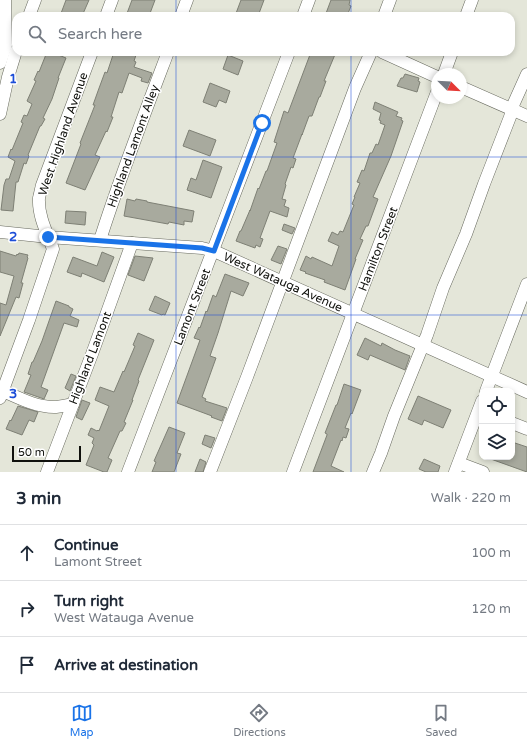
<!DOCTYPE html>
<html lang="en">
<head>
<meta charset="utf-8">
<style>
  :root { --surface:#fff; --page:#f2f2f3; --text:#1f2937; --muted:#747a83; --line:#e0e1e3; --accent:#1a73e8 }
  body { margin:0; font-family:"Varela Round",sans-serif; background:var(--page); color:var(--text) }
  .controls { position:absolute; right:12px; bottom:12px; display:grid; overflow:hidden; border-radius:8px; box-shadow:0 2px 6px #0003 }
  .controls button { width:36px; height:36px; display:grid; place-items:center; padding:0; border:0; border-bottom:1px solid var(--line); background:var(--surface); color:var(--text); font:20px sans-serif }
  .compass { position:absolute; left:431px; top:68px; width:36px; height:36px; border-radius:50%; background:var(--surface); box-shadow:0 2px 6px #0003; rotate:114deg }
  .scale { position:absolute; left:12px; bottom:10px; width:69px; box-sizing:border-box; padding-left:4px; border:2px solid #10110d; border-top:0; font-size:11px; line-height:14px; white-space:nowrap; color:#10110d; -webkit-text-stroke:3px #fff; paint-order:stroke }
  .stop { position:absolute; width:12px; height:12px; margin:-9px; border:3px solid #1a73e8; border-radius:50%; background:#fff }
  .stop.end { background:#1a73e8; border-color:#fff; box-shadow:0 1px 4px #0008 }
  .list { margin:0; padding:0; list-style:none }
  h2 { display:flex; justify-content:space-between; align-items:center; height:52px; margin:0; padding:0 16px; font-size:17px }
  h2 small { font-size:13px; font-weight:400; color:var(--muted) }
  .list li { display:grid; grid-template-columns:26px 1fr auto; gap:12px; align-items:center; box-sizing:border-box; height:56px; padding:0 16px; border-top:1px solid var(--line) }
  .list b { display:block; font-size:15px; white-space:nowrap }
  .list p { margin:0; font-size:13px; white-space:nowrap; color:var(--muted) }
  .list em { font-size:13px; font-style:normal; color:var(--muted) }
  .icon { flex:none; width:22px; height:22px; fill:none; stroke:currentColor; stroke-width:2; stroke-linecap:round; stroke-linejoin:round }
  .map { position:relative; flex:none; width:527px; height:472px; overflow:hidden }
  .search { position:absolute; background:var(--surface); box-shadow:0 2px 6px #0003; left:12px; right:12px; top:12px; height:44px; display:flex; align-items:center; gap:10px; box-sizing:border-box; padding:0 14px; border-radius:12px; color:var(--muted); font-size:15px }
  .sheet { height:220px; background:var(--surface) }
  nav { display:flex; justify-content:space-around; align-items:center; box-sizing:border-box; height:56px; border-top:1px solid var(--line); background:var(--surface); font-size:11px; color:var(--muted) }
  nav a { display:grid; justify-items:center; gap:2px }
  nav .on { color:var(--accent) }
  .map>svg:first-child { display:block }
  .building { fill:#a8aa9e; stroke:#7e8075 }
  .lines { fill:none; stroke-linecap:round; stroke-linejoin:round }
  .minor-casing { stroke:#67695e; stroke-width:13 }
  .minor { stroke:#fff; stroke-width:12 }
  .route { stroke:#1a73e8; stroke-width:5 }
  .grid { fill:none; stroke:#1d4ed8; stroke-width:1; stroke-opacity:0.55 }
  .labels { text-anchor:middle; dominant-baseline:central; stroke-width:3; stroke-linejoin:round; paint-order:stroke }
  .street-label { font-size:12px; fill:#10110d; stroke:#fff }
  .grid-label { font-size:13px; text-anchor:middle; font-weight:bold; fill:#1d4ed8; stroke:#fff; stroke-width:3; stroke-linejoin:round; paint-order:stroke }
</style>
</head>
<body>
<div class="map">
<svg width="527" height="472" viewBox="0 0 527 472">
  <rect width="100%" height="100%" fill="#e4e6d9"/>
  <g class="building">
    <path d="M66,0H89L82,16H60Z"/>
    <path d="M132,0H155L149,16H126Z"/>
    <path d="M241,0H264L258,16H235Z"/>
    <path d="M331,0H350L349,5L351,6L347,16H325Z"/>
    <path d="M47,52H51L66,58L58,78H59L52,99L43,118L45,119L41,126H40L28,155L29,156L26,164L24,163L18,182H16L13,211L1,210L4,185L6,179H9L15,161L8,157L11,149L12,150L23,123L21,122L24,115L27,116L32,104L27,101L36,81L34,80L38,71L39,72Z"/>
    <path d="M114,52H137L134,61L136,62L134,67L152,73L148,83L141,81L142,78L129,73L122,93L119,92L111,117H113L107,132L106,131L95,155L100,157L85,190L66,183L81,144L80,143L95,105H93L98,91L105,72L107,73Z"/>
    <path d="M311,52H336L324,81H326L320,97H319L312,116H309L302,135V134L293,158L296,159L293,168L291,167L285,184L286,185L282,199L286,200L284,206L289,208L287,217L270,211L260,238L263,239L260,247L256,245L255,248L236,241L240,231H241L250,210V211L258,188L259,189L266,171H267L277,143L274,142L284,111L288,113Z"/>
    <path d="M228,55L243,61L238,75L223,69Z"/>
    <path d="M405,74L419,78L418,81L420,82L417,92L397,86L401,78H403Z"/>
    <path d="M210,83L230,91L226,103L219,100L216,107L203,102Z"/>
    <path d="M375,102L398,112L396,116L402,118L401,120L403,121L391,156L373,197L378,199L368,226H366L360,239L363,240L355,259H356L345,290L324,282L325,280L305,273L306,272L300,270L306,256L311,259L312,257L332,266L339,246L328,241L332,232L338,235L340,231L343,232L354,205L352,204L355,197H354L360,183L357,182L362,170L364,171L370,153H372L376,144L378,145L384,128L385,125L380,123L381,121L379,120L381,113L373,109Z"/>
    <path d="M189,130L216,140L210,156L183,146Z"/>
    <path d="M203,160L222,167L211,198L187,190L191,178L196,180Z"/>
    <path d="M127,199L135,201L136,199L147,201V202L194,211L192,222L184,221V225L169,222L168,224L124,216Z"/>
    <path d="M66,211L86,212L85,225L65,223Z"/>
    <path d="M284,224L295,228L292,234L282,230Z"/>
    <path d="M278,246L287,249L281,264L271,260Z"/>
    <path d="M0,251L16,256L17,254L18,255L19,253L28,255L27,257L28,258L21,283H23L19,298L16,297L0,336V303L6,305L14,276L0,272Z"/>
    <path d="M102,252L114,257L104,282L82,273L81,277L67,272L73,257L97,266Z"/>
    <path d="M135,256L153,258L144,281L128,275Z"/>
    <path d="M225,274L249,283L243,296L231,291L218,333L210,356L216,358L202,397L206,399L205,401L227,408L222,421L211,417L212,416L177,403L200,340L194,338L199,327L200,328L206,311L207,312L213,295L216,297Z"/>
    <path d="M155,296L170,303L165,315L163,314L162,315L149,310Z"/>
    <path d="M56,301L69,306V307L73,309L70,316L79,320L77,327L64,323L41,387L48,390L44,399L24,392L31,375L28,374L32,362H33L42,341Z"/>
    <path d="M138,333L154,340L138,380L139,381L132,400H133L124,422L126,423L122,431H120L108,458L112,460L107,472H104L86,465L94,445L92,443L94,438L88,435L91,428L97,431L98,430L99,431L109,406L95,400L100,387L114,392L123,371L124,372L135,346L133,345Z"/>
    <path d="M365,338L381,346L382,343L395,350L410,356L405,370L370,355L368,360L357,355Z"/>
    <path d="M71,374L76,376L70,391L65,388Z"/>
    <path d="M344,384L361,390L352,414L351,413L345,428L349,429L346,438L343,437L342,441L341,440L331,466L344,472H313L327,435V434L325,433L336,405H337Z"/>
    <path d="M418,396L451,410L443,428L424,420L422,425L408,419Z"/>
    <path d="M82,400L90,403L82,420L76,417Z"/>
    <path d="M18,406L38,412L34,422L29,420L22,435L6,429L10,420L11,421Z"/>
    <path d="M169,427L185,433L177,453L181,454L174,472H152L156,462L154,461Z"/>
    <path d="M205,435L215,438L211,448L202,444Z"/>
    <path d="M512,442L527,447V472L488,458L512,457Z"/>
    <path d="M200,459L206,462L203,472H195Z"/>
    <path d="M424,459L440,466L438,472H426L419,469Z"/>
  </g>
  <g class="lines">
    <defs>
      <g id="minor">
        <path d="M29,16L35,0"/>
        <path d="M106,16L112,0"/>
        <path d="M181,16L187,0"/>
        <path d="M303,16L309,0"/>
        <path d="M384,16L390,0"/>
        <path d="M466,16L472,0"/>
        <path d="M382,52L437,77"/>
        <path d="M0,63L6,45L5,0"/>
        <path d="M444,74L452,52"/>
        <path d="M461,87L527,116"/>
        <path d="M0,114L8,77L16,51"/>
        <path d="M0,232L48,237L202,248L214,251L527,392"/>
        <path d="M100,240C120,177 144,115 168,52"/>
        <path d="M3,391C19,398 36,407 54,407C60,407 67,405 73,404"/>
        <path d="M486,391L527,284"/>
        <path d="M0,398L29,320L53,249C47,233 38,216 39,198C40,194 41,189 42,185L92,52"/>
        <path d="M512,423L527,429"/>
        <path d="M459,463L483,472"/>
        <path d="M47,472L92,354L132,243"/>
        <path d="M128,472L289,52"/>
        <path d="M210,472L247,377L355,88L371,52"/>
        <path d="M293,472L437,92"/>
        <path d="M373,472L381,453L394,416L427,335L443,288L466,234L484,184L510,117L514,103L527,74"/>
        <path d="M455,472L482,401"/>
      </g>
    </defs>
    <use href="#minor" class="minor-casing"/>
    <use href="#minor" class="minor"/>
  </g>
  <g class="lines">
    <path class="route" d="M48,237L202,248L214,251L262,123"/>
  </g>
  <path class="grid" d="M176,0V16M351,0V16M176,52V472M351,52V472M0,157H527M0,315H527"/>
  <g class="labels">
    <g class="street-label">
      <text transform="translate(63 134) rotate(-71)">West Highland Avenue</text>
      <text transform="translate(133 146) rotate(-70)">Highland Lamont Alley</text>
      <text transform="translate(378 249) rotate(-69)">Hamilton Street</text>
      <text transform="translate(283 282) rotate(24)">West Watauga Avenue</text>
      <text transform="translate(192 307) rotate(-69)">Lamont Street</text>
      <text transform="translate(90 358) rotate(-69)">Highland Lamont</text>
    </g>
  </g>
  <g class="grid-label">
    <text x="13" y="83">1</text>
    <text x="13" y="241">2</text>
    <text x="13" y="398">3</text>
  </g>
</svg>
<div class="controls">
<button><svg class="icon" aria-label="locate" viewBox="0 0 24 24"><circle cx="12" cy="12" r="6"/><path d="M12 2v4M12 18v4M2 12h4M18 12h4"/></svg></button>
<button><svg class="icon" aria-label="layers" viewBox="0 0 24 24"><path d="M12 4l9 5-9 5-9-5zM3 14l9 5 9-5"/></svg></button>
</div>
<svg class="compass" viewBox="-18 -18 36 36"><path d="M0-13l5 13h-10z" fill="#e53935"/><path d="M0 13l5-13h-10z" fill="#747a83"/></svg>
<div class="scale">50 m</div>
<div class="stop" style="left:262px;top:123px"></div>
<div class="stop end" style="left:48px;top:237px"></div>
<div class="search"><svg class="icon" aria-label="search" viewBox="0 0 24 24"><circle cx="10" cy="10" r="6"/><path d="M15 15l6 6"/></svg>Search here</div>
</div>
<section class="sheet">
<h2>3 min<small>Walk · 220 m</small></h2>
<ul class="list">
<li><svg class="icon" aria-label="ahead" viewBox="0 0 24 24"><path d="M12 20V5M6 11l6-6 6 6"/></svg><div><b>Continue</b><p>Lamont Street</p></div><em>100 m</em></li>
<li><svg class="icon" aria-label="right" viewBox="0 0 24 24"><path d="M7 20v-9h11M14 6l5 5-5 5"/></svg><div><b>Turn right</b><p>West Watauga Avenue</p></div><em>120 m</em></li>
<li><svg class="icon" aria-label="arrive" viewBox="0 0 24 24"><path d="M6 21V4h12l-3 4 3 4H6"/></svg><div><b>Arrive at destination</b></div></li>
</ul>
</section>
<nav>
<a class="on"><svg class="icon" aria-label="map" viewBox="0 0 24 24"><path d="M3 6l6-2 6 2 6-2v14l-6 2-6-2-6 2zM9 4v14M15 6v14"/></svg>Map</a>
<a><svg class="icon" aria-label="directions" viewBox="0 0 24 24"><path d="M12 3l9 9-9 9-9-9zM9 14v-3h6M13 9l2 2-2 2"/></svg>Directions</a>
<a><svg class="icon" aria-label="saved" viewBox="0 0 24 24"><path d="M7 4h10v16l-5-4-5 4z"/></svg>Saved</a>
</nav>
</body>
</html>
